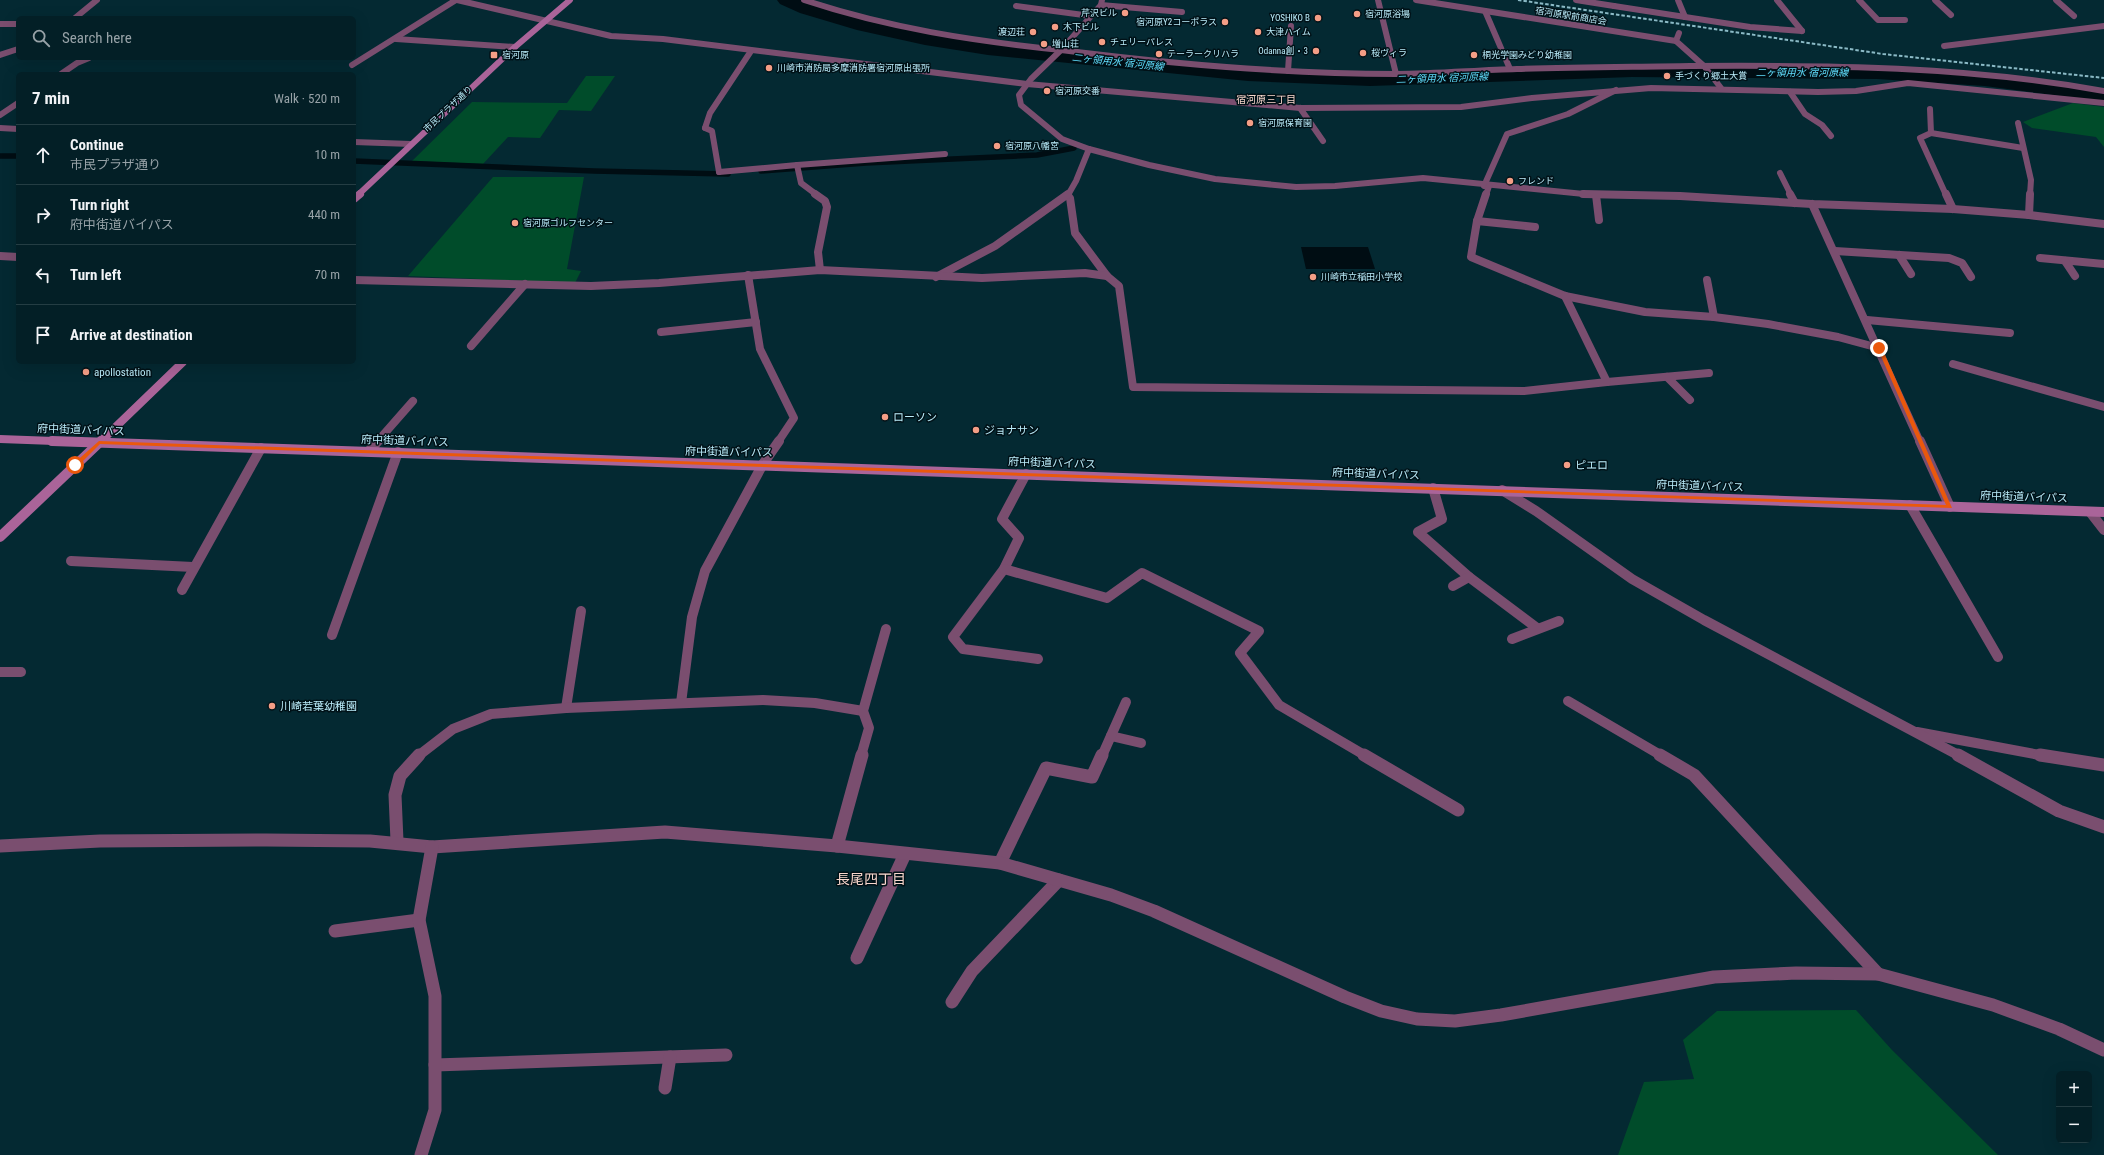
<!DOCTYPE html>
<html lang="en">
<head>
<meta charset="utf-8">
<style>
  :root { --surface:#031f26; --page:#112c32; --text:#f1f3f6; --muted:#97a2a7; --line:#243d43 }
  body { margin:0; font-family:"Roboto Condensed","Noto Sans JP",sans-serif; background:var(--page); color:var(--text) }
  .controls { position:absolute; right:12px; bottom:12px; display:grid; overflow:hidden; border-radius:6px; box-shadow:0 4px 16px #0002 }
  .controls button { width:36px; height:36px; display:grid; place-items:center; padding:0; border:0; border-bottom:1px solid var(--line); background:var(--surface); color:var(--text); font:20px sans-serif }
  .stop { position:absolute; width:12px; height:12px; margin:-9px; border:3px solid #ea580c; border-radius:50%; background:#fff }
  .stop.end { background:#ea580c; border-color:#fff; box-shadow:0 1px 4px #0008 }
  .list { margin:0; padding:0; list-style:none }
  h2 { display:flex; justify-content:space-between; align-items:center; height:52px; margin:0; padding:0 16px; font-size:17px }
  h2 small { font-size:13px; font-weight:400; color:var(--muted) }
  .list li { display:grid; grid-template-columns:26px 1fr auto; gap:12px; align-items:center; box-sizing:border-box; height:60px; padding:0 16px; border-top:1px solid var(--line) }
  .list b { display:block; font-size:15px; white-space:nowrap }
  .list p { margin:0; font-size:13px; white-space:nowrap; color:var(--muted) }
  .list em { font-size:13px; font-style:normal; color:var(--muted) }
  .icon { flex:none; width:22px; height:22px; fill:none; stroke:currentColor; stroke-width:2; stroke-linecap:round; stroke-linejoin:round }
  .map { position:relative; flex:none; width:2104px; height:1155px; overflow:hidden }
  .search { position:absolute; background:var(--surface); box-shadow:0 4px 16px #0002; left:16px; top:16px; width:340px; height:44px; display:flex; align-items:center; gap:10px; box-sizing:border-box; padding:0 14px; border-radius:6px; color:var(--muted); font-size:15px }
  .panel { position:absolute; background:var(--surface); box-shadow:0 4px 16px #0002; left:16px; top:72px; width:340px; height:292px; border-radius:6px }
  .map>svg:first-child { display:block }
  .green { fill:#004c2a }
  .water { fill:#000d13 }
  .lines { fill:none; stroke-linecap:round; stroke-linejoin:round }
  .stream { stroke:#000d13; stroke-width:5.5 }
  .canal { fill:#000d13; fill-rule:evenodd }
  .lane-far3 { stroke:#7a4e6f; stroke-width:6 }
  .lane-far2 { stroke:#7a4e6f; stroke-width:8 }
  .lane-far1 { stroke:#7a4e6f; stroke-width:10 }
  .lane { stroke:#7a4e6f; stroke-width:13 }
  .street-far3 { stroke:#7a4e6f; stroke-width:6 }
  .street-far2 { stroke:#7a4e6f; stroke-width:8 }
  .street-far1 { stroke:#7a4e6f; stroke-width:10 }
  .street { stroke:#7a4e6f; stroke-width:13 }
  .secondary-far2 { stroke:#aa6499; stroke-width:6 }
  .secondary-far1 { stroke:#aa6499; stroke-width:8 }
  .secondary { stroke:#aa6499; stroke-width:10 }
  .rail { stroke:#8bbac6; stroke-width:2; stroke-dasharray:3.5 2; stroke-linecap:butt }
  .route { fill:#ea580c }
  .poi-dot { fill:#f49e86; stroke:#001117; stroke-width:1.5 }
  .labels { text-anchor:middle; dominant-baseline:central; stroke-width:3; stroke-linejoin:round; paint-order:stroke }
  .far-poi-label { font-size:9px; fill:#baecfa; stroke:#001117; text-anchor:start }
  .far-street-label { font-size:9px; fill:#baecfa; stroke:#001117 }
  .far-water-label { font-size:10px; font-style:italic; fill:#5fdcfb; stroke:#001117 }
  .far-neighbourhood-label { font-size:10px; fill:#f8d7cd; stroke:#001117 }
  .poi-label { font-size:11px; fill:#baecfa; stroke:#001117; text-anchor:start }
  .street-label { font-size:11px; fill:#baecfa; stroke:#001117 }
  .near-neighbourhood-label { font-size:14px; fill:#f8d7cd; stroke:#001117 }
</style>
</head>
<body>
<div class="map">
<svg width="2104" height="1155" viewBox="0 0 2104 1155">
  <rect width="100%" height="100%" fill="#042932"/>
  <g class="green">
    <path d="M586,76H615L591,111L559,110L540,138L508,137L483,164L412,161L472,102L567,103Z"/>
    <path d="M2073,103L2104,107V147L2096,137L2032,128L2023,122Z"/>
    <path d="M493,177H584L567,269L581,271L575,283L408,276Z"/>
    <path d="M1856,1010L1892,1050L1998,1155H1618L1644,1082L1694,1079L1683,1040L1717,1011Z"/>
  </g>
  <path class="water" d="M1301,247H1368L1375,269H1306Z"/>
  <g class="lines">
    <g class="stream">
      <path d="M0,156H18"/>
      <path d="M354,161L594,171L728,174"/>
      <path d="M761,171L866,163L1037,155L1074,148"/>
    </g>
    <path class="canal" d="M777,0H801L867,21L925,33L988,43L1248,69L1370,74L1632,65L1877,67L1985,74L2104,90V102L1985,86L1877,79L1632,77L1370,86L1248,81L988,55L925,45L857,30L800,13L780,4Z"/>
    <g class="lane-far3">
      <path d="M804,0C888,28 973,41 1061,50"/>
      <path d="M1576,0L1614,6"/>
      <path d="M1859,0L1878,20H1905"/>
      <path d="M1935,0L1951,15"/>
      <path d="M2056,0L2074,16"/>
      <path d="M1101,5L1182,12"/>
      <path d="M1016,6L1091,16"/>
      <path d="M1685,17L1750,27L1802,31"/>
      <path d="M352,65L456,0"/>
      <path d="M1288,71L1291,26"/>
      <path d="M61,74L77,63L89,58"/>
      <path d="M1790,92L1805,114L1822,125L1831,136"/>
      <path d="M1300,108L1323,141"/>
      <path d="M1930,109L1931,133"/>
      <path d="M0,115L18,103"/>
      <path d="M2018,123L2031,180L2030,195"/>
      <path d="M705,128L712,131L719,172"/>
      <path d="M1780,173L1791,195"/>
      <path d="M1484,186L1507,134L1568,114L1616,90"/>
      <path d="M817,195L801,183L797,165L945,154"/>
      <path d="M1946,195L1920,138L1931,133L2023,148"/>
    </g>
    <g class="lane-far2">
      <path d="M815,194L825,201L827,207L818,252L820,270"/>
      <path d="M1790,194L1795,203"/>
      <path d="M1946,194L1953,209"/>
      <path d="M1596,195L1599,220"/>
      <path d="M2029,215L2030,194"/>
      <path d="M1477,221L1535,227"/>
      <path d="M1835,251L1949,258L1962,263L1971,277"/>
      <path d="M1899,255L1911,274"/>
      <path d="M2040,258L2104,264"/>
      <path d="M2065,261L2075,276"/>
      <path d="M1707,280L1714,317"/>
      <path d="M1867,320L2010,333"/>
      <path d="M661,332L756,322"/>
      <path d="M471,346L525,284"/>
      <path d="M1953,364L2104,407"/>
      <path d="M1667,377L1690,400"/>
      <path d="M1607,382L1709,373"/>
      <path d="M377,442L413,401"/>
    </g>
    <g class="lane-far1">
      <path d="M369,451L378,441"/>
      <path d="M1433,488L1442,519L1418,532L1469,577L1537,628"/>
      <path d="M1910,505L1998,657"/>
      <path d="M2090,512L2104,530"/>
      <path d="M71,561L193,567"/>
      <path d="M1453,586L1469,577"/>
      <path d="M182,590L261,448"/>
      <path d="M332,635L398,452"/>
      <path d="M1512,639L1559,621"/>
      <path d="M0,672H21"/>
      <path d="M681,703L692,617L705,571L763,464"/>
      <path d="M566,708L581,611"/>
      <path d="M1917,732L2045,756"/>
      <path d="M1111,736L1141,743"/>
      <path d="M418,756L453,729L491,714L566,708L763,700L815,703L863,711"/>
      <path d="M861,756L869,728L863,711L886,629"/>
      <path d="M1102,756L1126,702"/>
    </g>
    <g class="lane">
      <path d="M2040,755L2104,765"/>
      <path d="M397,841L395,795L400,776L419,755"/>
      <path d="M837,846L862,755"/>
      <path d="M1000,863L1046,768L1092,777L1102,755"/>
      <path d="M335,931L419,920"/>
      <path d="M857,958L905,854"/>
      <path d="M952,1002L972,971L1059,880"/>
      <path d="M435,1065L726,1055"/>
      <path d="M665,1088L670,1057"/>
    </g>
    <g class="street-far3">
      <path d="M457,0L611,36L663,39L1027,84L1300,108L1461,107L1532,98L1651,88L1818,92L1856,91L1908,83L2104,103"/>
      <path d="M1102,0L1101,5L1061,50L1031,79L1019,95L1021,105L1062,139L1089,149L1149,165L1215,179L1296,187L1335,186L1423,178L1594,195"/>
      <path d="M1378,0L1396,74"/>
      <path d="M1416,0L1676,41"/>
      <path d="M1678,0L1685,17"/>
      <path d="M1777,0L1802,31"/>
      <path d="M1614,6L1685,17"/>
      <path d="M1485,11L1510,69"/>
      <path d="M75,18L97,0"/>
      <path d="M0,24H18"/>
      <path d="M1679,33L1676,41L1704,66L1721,88"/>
      <path d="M396,39L515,47"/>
      <path d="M1944,46L2104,26"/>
      <path d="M1061,50C1172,64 1284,74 1396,74C1437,74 1477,70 1517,69C1575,67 1633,67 1690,66C1830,65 1966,66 2104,91"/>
      <path d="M0,55L18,49"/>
      <path d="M0,128L18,129"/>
      <path d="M705,128L710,113L751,51"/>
      <path d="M354,142L411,144"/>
      <path d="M719,172L797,165"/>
      <path d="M1068,195L1076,181L1089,149"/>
      <path d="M1486,195L1489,186"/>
    </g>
    <g class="street-far2">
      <path d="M1486,194L1477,221L1471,257L1565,296L1645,312L1714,317L1768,324L1838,337L1879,348"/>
      <path d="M1583,194L1680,196L1812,204L1953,209L2029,215L2104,224"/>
      <path d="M1067,196L1070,198L1075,233L1107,276L1119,286L1133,387L1524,391L1607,382L1565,296"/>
      <path d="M1812,204L1920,442"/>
      <path d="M0,256L18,257"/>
      <path d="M748,275L760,349L794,418L778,442"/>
      <path d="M936,277L995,246L1068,194"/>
      <path d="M354,280L591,286L659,283L820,270L982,278L1085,273L1107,276"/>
    </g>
    <g class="street-far1">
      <path d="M1920,441L1950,507"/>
      <path d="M763,464L779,441"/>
      <path d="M1026,474L1002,519L1019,538L1004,569L953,637L963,649L1038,659"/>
      <path d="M1502,490L1536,511L1632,579L1704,620L1960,756"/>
      <path d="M1004,569L1107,598L1142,573L1259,631L1240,653L1279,705L1366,756"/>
      <path d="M1568,701L1662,756"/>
    </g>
    <g class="street">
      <path d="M1364,755L1458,810"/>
      <path d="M1660,755L1694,775L1878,974"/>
      <path d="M1958,755L2059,811L2104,827"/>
      <path d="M0,846L100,841L266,840L370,841L432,847L665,832L837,846L1000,863L1111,895L1154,911L1345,997L1381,1011L1417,1019L1455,1021L1501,1015L1714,977L1796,973L1878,974L1993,1005L2059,1029L2104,1050"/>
      <path d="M421,1155L435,1110V996L419,920L432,847"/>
    </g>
    <path class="secondary-far2" d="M358,195L515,47L570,0"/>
    <g class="secondary-far1">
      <path d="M354,199L360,194"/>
      <path d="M0,439L81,442"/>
      <path d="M100,442L183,362"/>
    </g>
    <g class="secondary">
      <path d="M52,441L2104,512"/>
      <path d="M0,537L101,441"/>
    </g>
    <path class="rail" d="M1518,0L1883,54L2104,78"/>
  </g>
  <path class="route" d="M1877,347L1882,348L1952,508L100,444L77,467L72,465L99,441L1946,505Z"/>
  <g class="poi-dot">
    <circle cx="1125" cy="13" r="4"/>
    <circle cx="1357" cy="14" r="4"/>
    <circle cx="1318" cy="18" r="4"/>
    <circle cx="1225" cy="22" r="4"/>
    <circle cx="1055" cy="27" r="4"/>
    <circle cx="1033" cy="32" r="4"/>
    <circle cx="1258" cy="32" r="4"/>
    <circle cx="1102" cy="42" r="4"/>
    <circle cx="1044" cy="44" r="4"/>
    <circle cx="1316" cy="51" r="4"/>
    <circle cx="1363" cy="53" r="4"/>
    <circle cx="1159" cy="54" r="4"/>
    <rect x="490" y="51" width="8" height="8" rx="2"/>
    <circle cx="1474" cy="55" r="4"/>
    <circle cx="769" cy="68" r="4"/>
    <circle cx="1667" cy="76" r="4"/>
    <circle cx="1047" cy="91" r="4"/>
    <circle cx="1250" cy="123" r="4"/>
    <circle cx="997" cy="146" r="4"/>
    <circle cx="1510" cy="181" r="4"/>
    <circle cx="515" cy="223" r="4"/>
    <circle cx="1313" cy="277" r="4"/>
    <circle cx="86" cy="372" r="4"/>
    <circle cx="885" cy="417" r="4"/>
    <circle cx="976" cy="430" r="4"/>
    <circle cx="1567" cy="465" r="4"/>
    <circle cx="272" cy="706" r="4"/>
  </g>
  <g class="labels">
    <g class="far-poi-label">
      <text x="1117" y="13" text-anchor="end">芹沢ビル</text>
      <text x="1365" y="14">宿河原浴場</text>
      <text x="1310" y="18" text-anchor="end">YOSHIKO B</text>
      <text x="1217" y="22" text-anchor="end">宿河原Y2コーポラス</text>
      <text x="1063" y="27">木下ビル</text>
      <text x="1025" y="32" text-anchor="end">渡辺荘</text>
      <text x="1266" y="32">大津ハイム</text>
      <text x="1110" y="42">チェリーパレス</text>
      <text x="1052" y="44">増山荘</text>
      <text x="1308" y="51" text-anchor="end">Odanna創・3</text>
      <text x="1371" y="53">桜ヴィラ</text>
      <text x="1167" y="54">テーラークリハラ</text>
      <text x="502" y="55">宿河原</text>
      <text x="1482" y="55">桐光学園みどり幼稚園</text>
      <text x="777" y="68">川崎市消防局多摩消防署宿河原出張所</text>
      <text x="1675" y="76">手づくり郷土大賞</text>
      <text x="1055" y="91">宿河原交番</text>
      <text x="1258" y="123">宿河原保育園</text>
      <text x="1005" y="146">宿河原八幡宮</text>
      <text x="1518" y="181">フレンド</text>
      <text x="523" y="223">宿河原ゴルフセンター</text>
      <text x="1321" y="277">川崎市立稲田小学校</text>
    </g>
    <g class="far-street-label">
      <text transform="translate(1571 16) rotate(9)">宿河原駅前商店会</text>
      <text transform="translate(448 109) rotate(-43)">市民プラザ通り</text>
    </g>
    <g class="far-water-label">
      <text transform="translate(1118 62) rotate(6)">二ヶ領用水 宿河原線</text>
      <text x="1802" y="72">二ヶ領用水 宿河原線</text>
      <text transform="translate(1442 78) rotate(-2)">二ヶ領用水 宿河原線</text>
    </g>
    <g class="far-neighbourhood-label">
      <text x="1266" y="99">宿河原三丁目</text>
    </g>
    <g class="poi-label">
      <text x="94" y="372">apollostation</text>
      <text x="893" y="417">ローソン</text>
      <text x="984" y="430">ジョナサン</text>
      <text x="1575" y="465">ピエロ</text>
      <text x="280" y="706">川崎若葉幼稚園</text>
    </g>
    <g class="street-label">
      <text transform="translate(81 430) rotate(2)">府中街道バイパス</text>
      <text transform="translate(405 441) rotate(2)">府中街道バイパス</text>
      <text transform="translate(729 452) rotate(1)">府中街道バイパス</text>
      <text transform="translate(1052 463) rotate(2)">府中街道バイパス</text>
      <text transform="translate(1376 474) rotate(2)">府中街道バイパス</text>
      <text transform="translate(1700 486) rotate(2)">府中街道バイパス</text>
      <text transform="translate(2024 497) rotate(2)">府中街道バイパス</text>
    </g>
    <g class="near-neighbourhood-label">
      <text x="871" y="879">長尾四丁目</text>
    </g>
  </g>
</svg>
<div class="controls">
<button>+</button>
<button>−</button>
</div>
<div class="stop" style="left:75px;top:465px"></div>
<div class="stop end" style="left:1879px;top:348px"></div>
<div class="search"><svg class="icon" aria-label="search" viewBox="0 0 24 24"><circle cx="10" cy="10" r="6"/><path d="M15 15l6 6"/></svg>Search here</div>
<section class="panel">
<h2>7 min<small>Walk · 520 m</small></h2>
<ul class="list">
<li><svg class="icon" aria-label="ahead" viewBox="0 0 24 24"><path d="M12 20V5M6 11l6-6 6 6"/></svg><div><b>Continue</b><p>市民プラザ通り</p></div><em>10 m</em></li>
<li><svg class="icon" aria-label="right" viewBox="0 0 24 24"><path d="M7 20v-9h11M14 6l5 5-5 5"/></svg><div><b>Turn right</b><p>府中街道バイパス</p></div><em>440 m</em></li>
<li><svg class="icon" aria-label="left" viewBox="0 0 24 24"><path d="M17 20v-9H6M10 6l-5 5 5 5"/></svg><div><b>Turn left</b></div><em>70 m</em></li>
<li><svg class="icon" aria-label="arrive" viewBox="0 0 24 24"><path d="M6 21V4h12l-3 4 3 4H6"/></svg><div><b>Arrive at destination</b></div></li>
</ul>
</section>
</div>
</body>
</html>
